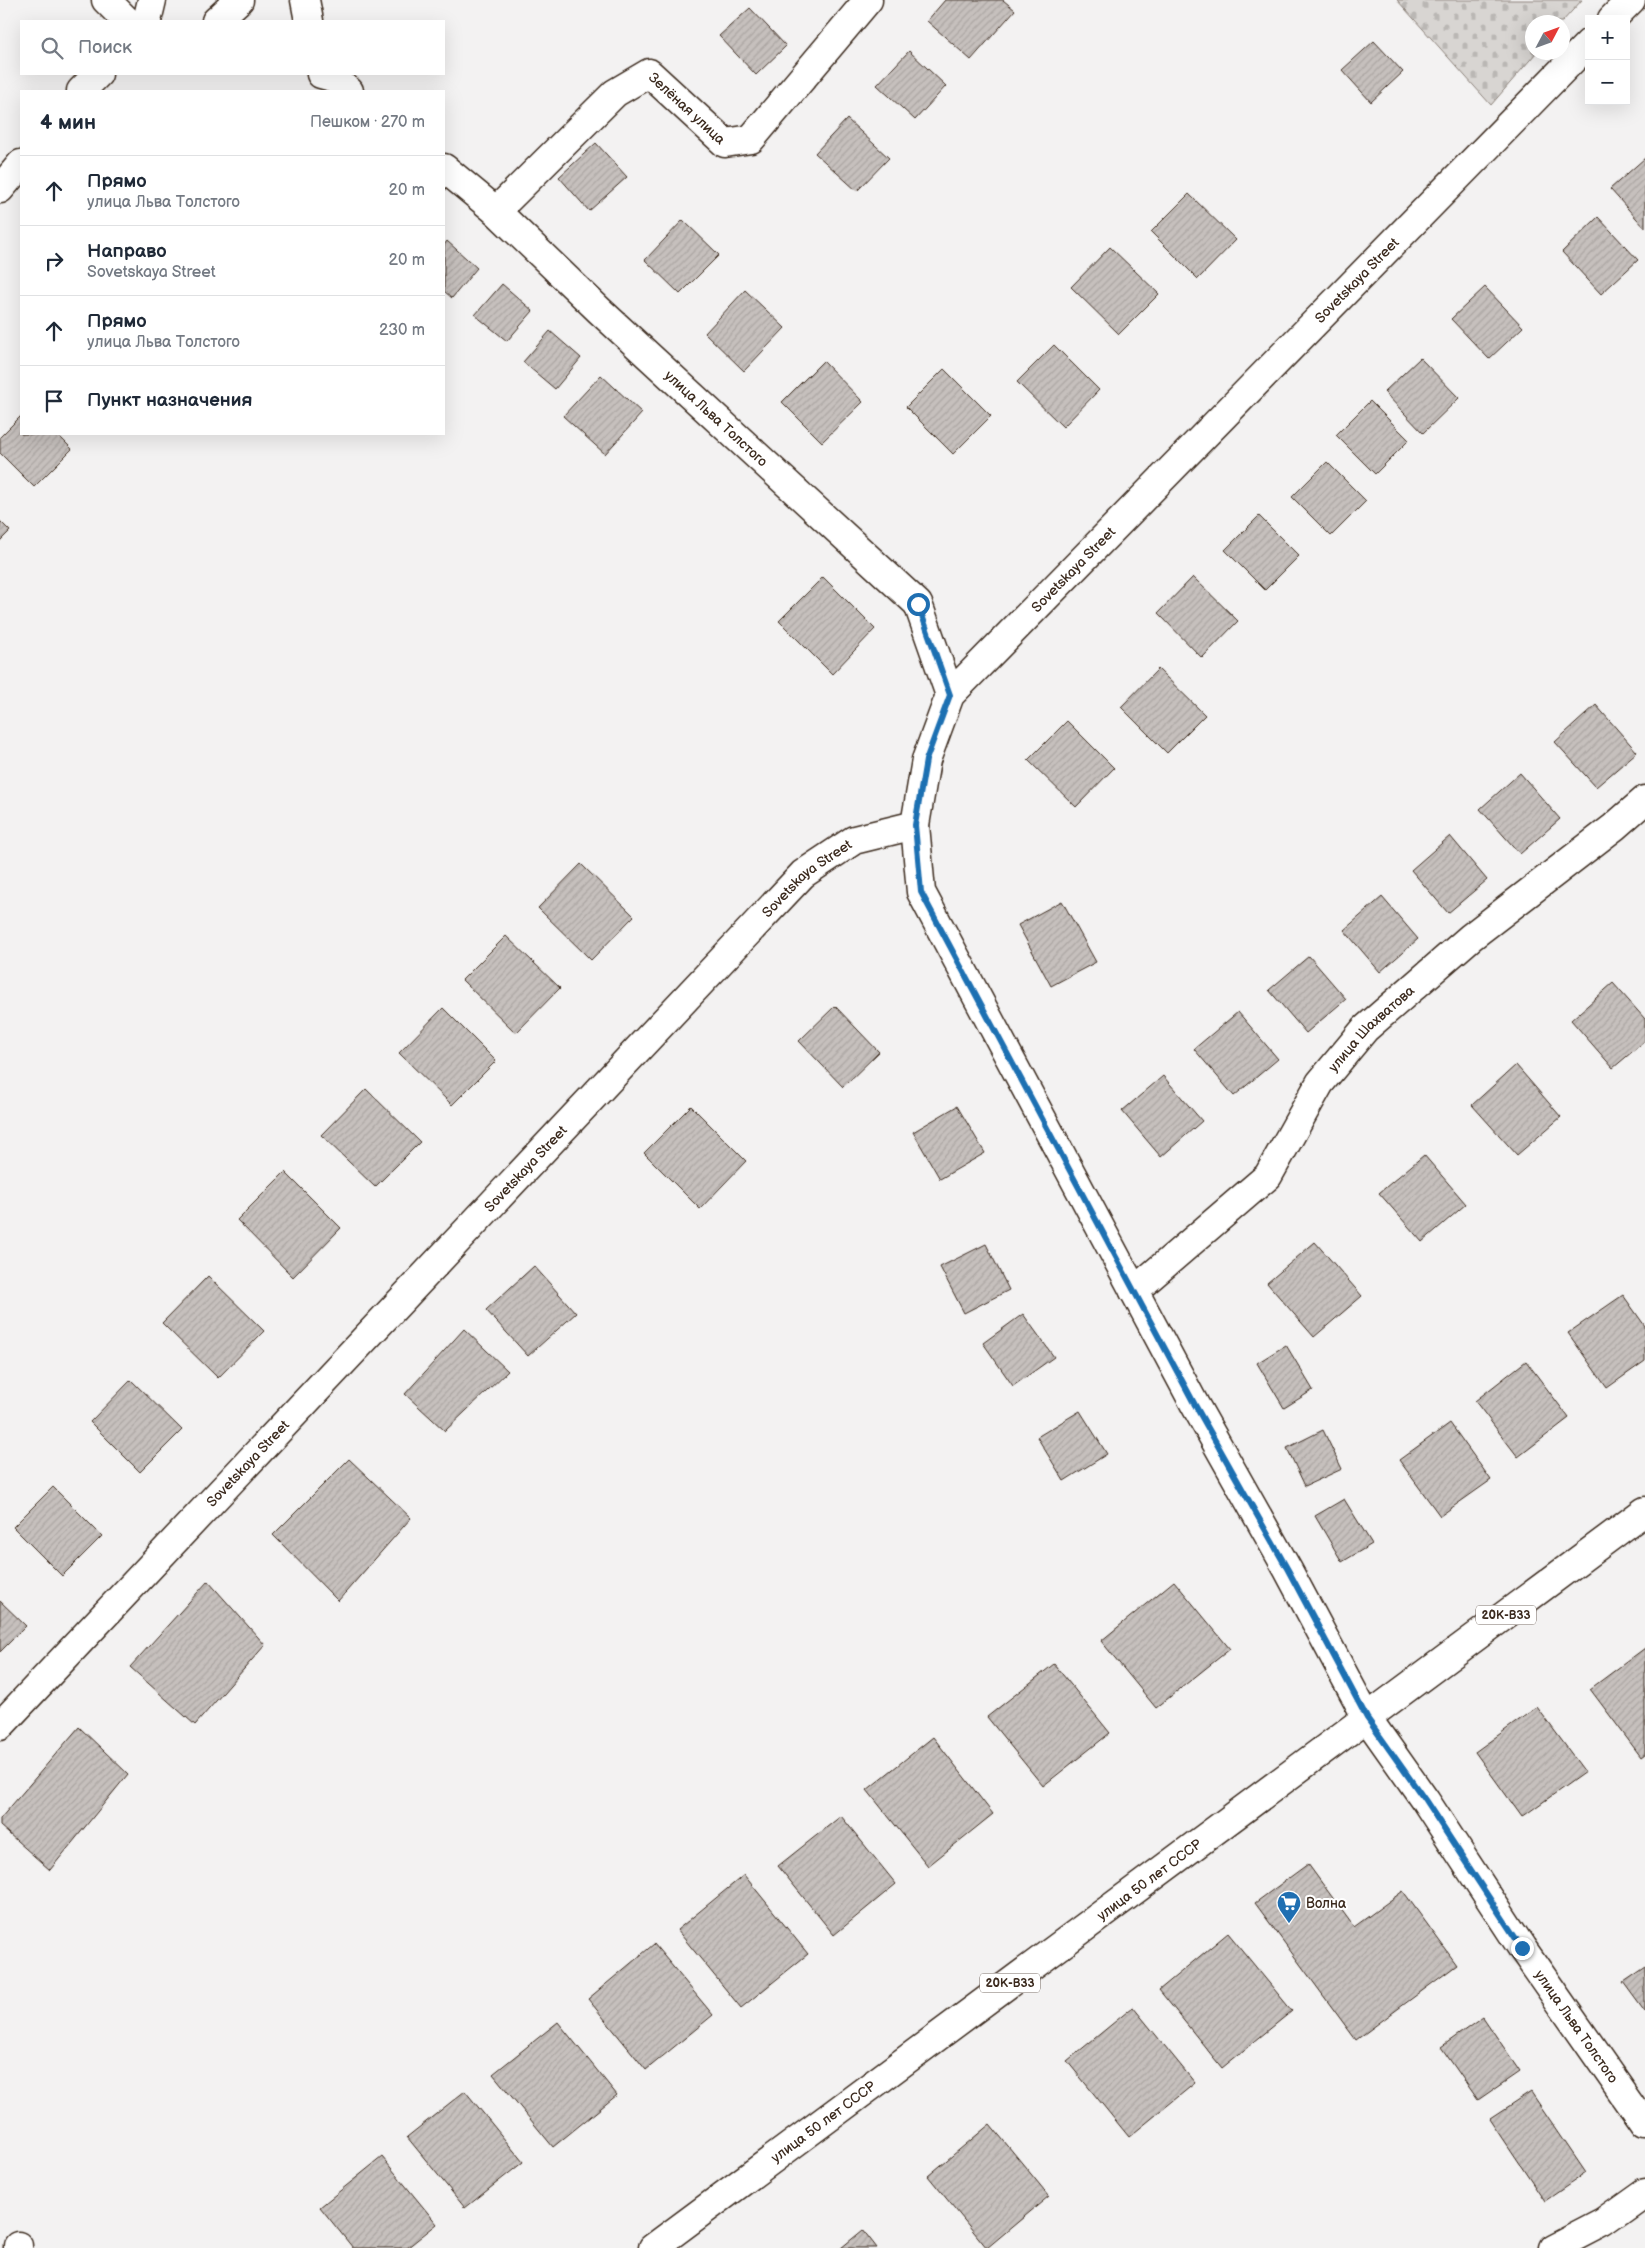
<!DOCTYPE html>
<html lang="ru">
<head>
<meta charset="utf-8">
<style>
  :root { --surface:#fff; --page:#f2f2f3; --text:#1f2937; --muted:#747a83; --line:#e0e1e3 }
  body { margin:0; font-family:"Balsamiq Sans",sans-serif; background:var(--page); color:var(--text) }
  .controls { position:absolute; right:15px; top:15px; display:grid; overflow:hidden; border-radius:0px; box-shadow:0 5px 20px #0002 }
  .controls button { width:45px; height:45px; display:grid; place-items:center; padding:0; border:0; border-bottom:1px solid var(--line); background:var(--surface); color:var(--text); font:25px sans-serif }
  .compass { position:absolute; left:1525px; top:15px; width:45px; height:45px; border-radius:50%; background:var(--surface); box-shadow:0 5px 20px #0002; rotate:49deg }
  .stop { position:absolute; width:15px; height:15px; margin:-11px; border:4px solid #1f6fb2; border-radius:50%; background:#fff }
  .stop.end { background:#1f6fb2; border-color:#fff; box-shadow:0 1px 5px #0008 }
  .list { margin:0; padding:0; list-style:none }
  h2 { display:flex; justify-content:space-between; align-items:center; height:65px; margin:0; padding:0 20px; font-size:21px }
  h2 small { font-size:16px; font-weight:400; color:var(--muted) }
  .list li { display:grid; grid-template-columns:32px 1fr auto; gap:15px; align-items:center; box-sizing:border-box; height:70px; padding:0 20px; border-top:1px solid var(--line) }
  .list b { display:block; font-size:19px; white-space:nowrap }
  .list p { margin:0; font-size:16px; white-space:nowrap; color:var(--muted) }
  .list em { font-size:16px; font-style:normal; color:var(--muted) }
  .icon { flex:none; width:28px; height:28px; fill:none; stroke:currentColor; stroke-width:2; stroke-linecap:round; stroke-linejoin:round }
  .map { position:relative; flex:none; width:1645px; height:2248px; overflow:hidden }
  .search { position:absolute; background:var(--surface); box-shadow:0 5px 20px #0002; left:20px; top:20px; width:425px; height:55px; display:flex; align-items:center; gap:12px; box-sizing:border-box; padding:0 18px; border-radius:0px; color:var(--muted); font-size:19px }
  .panel { position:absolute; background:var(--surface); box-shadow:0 5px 20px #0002; left:20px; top:90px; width:425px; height:345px; border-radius:0px }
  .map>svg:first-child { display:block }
  .cemetery { fill:url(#cemetery-stones); stroke:#8a8078 }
  .building { fill:url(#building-hatch); stroke:#3b2a1e }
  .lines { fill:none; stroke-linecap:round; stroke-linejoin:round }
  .minor-casing { stroke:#3b2a1e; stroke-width:31 }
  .major-casing { stroke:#3b2a1e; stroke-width:31 }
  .minor { stroke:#fff; stroke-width:28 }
  .major { stroke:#fff; stroke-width:28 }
  .route { stroke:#1f6fb2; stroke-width:6 }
  .labels { text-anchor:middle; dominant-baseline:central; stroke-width:4; stroke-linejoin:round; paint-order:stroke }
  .shield { fill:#fff; stroke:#766a62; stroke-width:1 }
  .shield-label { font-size:12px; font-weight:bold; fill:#3b2a1e }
  .street-label { font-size:14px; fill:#3b2a1e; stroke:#fff }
  .poi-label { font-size:14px; fill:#3b2a1e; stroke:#fff; text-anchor:start }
</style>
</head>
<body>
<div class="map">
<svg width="1645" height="2248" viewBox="0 0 1645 2248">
  <defs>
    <pattern id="cemetery-stones" width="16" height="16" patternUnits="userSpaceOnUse" patternTransform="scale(1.25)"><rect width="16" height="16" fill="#d8d5d2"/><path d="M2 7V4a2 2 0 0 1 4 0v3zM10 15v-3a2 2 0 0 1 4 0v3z" fill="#bab7b4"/></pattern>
    <pattern id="building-hatch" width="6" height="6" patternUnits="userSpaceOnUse" patternTransform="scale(1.25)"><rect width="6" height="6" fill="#c6c0bd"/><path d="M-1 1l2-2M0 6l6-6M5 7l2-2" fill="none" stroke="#aba5a2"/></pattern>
  </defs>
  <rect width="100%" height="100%" fill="#f3f2f2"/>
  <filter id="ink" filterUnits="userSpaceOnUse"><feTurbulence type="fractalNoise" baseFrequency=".02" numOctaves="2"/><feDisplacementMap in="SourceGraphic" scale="10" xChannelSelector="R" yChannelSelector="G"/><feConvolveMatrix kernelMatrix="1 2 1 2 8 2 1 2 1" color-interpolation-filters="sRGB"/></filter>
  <g filter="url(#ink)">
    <path class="cemetery" d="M1397,0H1582L1562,22H1532V52L1536,53L1491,105Z"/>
    <g class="building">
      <path d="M945,0H1003L1015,10L971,60L927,21Z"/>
      <path d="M750,8L786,46L756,75L719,36Z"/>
      <path d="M1374,41L1403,72L1371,102L1342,70Z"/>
      <path d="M909,51L946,86L915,120L877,85Z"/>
      <path d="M847,119L889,158L857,191L815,153Z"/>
      <path d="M596,143L627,177L589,211L559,177Z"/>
      <path d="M1645,158V228L1610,189Z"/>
      <path d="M1189,194L1236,240L1198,279L1151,232Z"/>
      <path d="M1598,217L1638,260L1601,294L1562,252Z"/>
      <path d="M683,220L719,255L680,294L645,260Z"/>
      <path d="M447,241L477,268L452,298L444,291V245Z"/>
      <path d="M1110,247L1159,294L1119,334L1071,287Z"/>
      <path d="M502,284L533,311L507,341L475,315Z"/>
      <path d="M1485,287L1523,327L1489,359L1451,319Z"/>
      <path d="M745,290L785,328L744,371L705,333Z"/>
      <path d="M550,331L581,358L555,389L523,362Z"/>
      <path d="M1054,345L1099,390L1063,427L1017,382Z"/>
      <path d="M1420,358L1459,398L1423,433L1384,392Z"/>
      <path d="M823,361L863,402L822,442L782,402Z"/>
      <path d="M944,369L991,416L953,454L906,407Z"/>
      <path d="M601,375L642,413L605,454L563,416Z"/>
      <path d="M1370,401L1409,440L1375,474L1336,435Z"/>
      <path d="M21,416V434H57L72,449L34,487L0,453V437Z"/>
      <path d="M1327,462L1366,501L1331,536L1292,497Z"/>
      <path d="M1259,516L1299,556L1265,590L1225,550Z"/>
      <path d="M0,521L10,531L0,541Z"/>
      <path d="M823,577L875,629L832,674L779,621Z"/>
      <path d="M1193,577L1238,621L1202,658L1158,613Z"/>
      <path d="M1158,669L1205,715L1167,753L1121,707Z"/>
      <path d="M1596,705L1637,752L1596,787L1555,742Z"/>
      <path d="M1067,721L1114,768L1076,807L1028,760Z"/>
      <path d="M1520,773L1560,819L1520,854L1480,809Z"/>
      <path d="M1450,836L1487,880L1448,913L1411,870Z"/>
      <path d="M581,864L634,916L591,960L538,908Z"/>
      <path d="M1382,897L1418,939L1380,972L1344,930Z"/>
      <path d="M1062,901L1096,962L1051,986L1018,925Z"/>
      <path d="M506,936L560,988L516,1033L462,980Z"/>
      <path d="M1309,956L1346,999L1306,1033L1269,990Z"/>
      <path d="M1613,983L1645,1019V1041L1613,1068L1571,1020Z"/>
      <path d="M835,1006L879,1052L843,1087L799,1041Z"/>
      <path d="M443,1008L496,1061L452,1105L399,1053Z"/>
      <path d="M1238,1012L1278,1059L1234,1096L1194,1049Z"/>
      <path d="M1516,1065L1561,1117L1517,1155L1472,1105Z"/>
      <path d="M1163,1076L1202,1121L1161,1157L1122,1111Z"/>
      <path d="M366,1089L420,1142L375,1187L321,1135Z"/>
      <path d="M691,1106L746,1161L700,1209L644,1153Z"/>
      <path d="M957,1106L985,1153L940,1179L913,1132Z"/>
      <path d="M1424,1155L1466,1204L1422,1242L1379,1193Z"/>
      <path d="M285,1172L341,1228L293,1277L237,1220Z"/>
      <path d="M1315,1242L1362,1296L1314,1337L1267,1283Z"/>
      <path d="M986,1244L1009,1290L964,1313L940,1267Z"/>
      <path d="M534,1266L576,1313L528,1356L486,1310Z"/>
      <path d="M208,1276L264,1331L218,1378L162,1323Z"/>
      <path d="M1623,1295L1645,1326V1361L1607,1388L1568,1333Z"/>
      <path d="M1023,1314L1054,1357L1013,1386L983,1343Z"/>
      <path d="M464,1329L508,1371L445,1431L405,1394Z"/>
      <path d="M1286,1345L1313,1390L1284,1408L1257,1363Z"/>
      <path d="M1526,1361L1569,1418L1518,1457L1475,1401Z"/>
      <path d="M131,1380L182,1430L140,1472L90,1422Z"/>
      <path d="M1080,1411L1107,1454L1064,1481L1037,1437Z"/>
      <path d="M1450,1423L1491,1480L1440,1516L1399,1460Z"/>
      <path d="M1323,1430L1342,1469L1305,1486L1287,1448Z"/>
      <path d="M349,1459L411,1518L338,1601L273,1535Z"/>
      <path d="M53,1487L102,1536L62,1576L13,1527Z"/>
      <path d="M1344,1499L1372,1544L1342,1562L1315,1516Z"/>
      <path d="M208,1581L265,1645L195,1725L130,1667Z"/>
      <path d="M1174,1581L1230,1649L1156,1708L1101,1641Z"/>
      <path d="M0,1601L26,1626L0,1652Z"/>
      <path d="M1645,1648V1754L1641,1757L1590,1689Z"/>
      <path d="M1054,1664L1110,1733L1043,1786L987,1717Z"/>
      <path d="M1537,1707L1585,1772L1522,1817L1475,1752Z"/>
      <path d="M79,1727L128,1774L50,1870L0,1826V1819Z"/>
      <path d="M933,1737L993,1814L928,1866L867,1790Z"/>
      <path d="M841,1816L896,1884L834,1935L778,1866Z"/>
      <path d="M1308,1864L1354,1927L1403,1891L1457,1965L1356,2040L1255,1903Z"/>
      <path d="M744,1875L808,1954L741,2008L677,1930Z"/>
      <path d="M1228,1933L1292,2011L1222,2068L1159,1990Z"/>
      <path d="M654,1944L713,2015L646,2070L588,1999Z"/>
      <path d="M1645,1967V2012L1623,1982Z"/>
      <path d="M1133,2007L1195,2083L1129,2137L1067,2061Z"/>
      <path d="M1483,2017L1520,2071L1478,2100L1441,2047Z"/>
      <path d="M558,2022L617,2095L553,2147L493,2074Z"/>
      <path d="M465,2091L523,2162L465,2208L407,2137Z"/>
      <path d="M1531,2092L1586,2173L1545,2201L1490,2119Z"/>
      <path d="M990,2124L1049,2196L987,2248L928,2176Z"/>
      <path d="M382,2157L437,2224L407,2248H353L320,2207Z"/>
      <path d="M863,2230L877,2248H841Z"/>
    </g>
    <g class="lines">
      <defs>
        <g id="minor">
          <path d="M106,0L127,21"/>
          <path d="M305,0L309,21"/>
          <path d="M1612,19L1631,0"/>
          <path d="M147,21L152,0"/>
          <path d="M216,21L239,0"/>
          <path d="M321,74L332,77L349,91"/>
          <path d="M81,91L98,74"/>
          <path id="s1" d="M444,168L496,211L600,311L918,604L950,695"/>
          <path d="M0,189L21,164"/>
          <path id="s2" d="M496,211L615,93L649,73L725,143L751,139L868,0"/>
          <path id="s3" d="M915,825L921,892L1195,1405L1288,1570L1367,1718L1425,1800L1522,1948L1645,2124"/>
          <path id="s4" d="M1134,1291L1268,1176L1320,1083L1365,1029L1471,937L1614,827L1645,800"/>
          <path id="s5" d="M0,1726L803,874L854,840L915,825L926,760L950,695L1589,43"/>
          <path d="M18,2246V2248"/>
          <path d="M1553,2248L1603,2222L1645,2192"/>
        </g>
        <g id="major">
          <path id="s6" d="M653,2248L1645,1511"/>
        </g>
      </defs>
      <use href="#minor" class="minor-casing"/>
      <use href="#major" class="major-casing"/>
      <use href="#minor" class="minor"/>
      <use href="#major" class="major"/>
    </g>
  </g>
  <g class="lines" filter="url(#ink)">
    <path class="route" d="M918,604L950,695L926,760L915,825L921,892L1195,1405L1288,1570L1367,1718L1425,1800L1522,1948"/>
  </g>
  <defs>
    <symbol id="supermarket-pin" viewBox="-11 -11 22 30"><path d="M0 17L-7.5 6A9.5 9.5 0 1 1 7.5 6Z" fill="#1f6fb2" stroke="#fff"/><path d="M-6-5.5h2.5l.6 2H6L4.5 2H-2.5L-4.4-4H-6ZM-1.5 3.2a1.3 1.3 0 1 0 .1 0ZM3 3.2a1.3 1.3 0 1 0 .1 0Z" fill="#fff"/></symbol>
  </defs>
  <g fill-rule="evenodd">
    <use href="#supermarket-pin" x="1275" y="1889" width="28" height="38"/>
  </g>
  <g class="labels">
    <g class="shield">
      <rect x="1476" y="1605.5" width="60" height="19" rx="4"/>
      <rect x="980" y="1973.5" width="60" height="19" rx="4"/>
    </g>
    <g class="shield-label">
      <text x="1506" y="1615">20К-В33</text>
      <text x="1010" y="1983">20К-В33</text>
    </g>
    <g class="street-label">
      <text stroke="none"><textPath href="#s2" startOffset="259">Зелёная улица</textPath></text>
      <text stroke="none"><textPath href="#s5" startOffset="2011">Sovetskaya Street</textPath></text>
      <text stroke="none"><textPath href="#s1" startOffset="370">улица Льва Толстого</textPath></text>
      <text stroke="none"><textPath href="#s5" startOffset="1606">Sovetskaya Street</textPath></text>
      <text stroke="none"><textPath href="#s5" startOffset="1171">Sovetskaya Street</textPath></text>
      <text stroke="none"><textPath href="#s4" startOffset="358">улица Шахватова</textPath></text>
      <text stroke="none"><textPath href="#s5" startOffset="766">Sovetskaya Street</textPath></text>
      <text stroke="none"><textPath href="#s5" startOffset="361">Sovetskaya Street</textPath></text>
      <text stroke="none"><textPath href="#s6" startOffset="618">улица 50 лет СССР</textPath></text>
      <text stroke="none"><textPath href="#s3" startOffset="1379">улица Льва Толстого</textPath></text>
      <text stroke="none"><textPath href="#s6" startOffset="212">улица 50 лет СССР</textPath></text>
    </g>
    <g class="poi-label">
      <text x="1306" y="1903">Волна</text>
    </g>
  </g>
</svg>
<div class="controls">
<button>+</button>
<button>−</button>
</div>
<svg class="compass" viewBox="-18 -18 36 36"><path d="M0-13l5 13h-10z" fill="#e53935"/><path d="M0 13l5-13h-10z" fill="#747a83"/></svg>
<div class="stop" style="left:918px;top:604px"></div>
<div class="stop end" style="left:1522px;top:1948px"></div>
<div class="search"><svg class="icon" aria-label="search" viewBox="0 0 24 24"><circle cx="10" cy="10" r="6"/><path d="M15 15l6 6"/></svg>Поиск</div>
<section class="panel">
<h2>4 мин<small>Пешком · 270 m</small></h2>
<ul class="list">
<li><svg class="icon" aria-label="ahead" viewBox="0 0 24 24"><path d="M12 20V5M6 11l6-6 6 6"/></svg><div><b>Прямо</b><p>улица Льва Толстого</p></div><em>20 m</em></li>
<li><svg class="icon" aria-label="right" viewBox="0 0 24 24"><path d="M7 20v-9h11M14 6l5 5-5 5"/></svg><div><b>Направо</b><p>Sovetskaya Street</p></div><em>20 m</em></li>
<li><svg class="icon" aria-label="ahead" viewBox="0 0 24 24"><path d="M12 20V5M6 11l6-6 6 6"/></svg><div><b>Прямо</b><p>улица Льва Толстого</p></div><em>230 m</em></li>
<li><svg class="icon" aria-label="arrive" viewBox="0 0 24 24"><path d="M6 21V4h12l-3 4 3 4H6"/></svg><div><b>Пункт назначения</b></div></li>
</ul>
</section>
</div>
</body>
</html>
